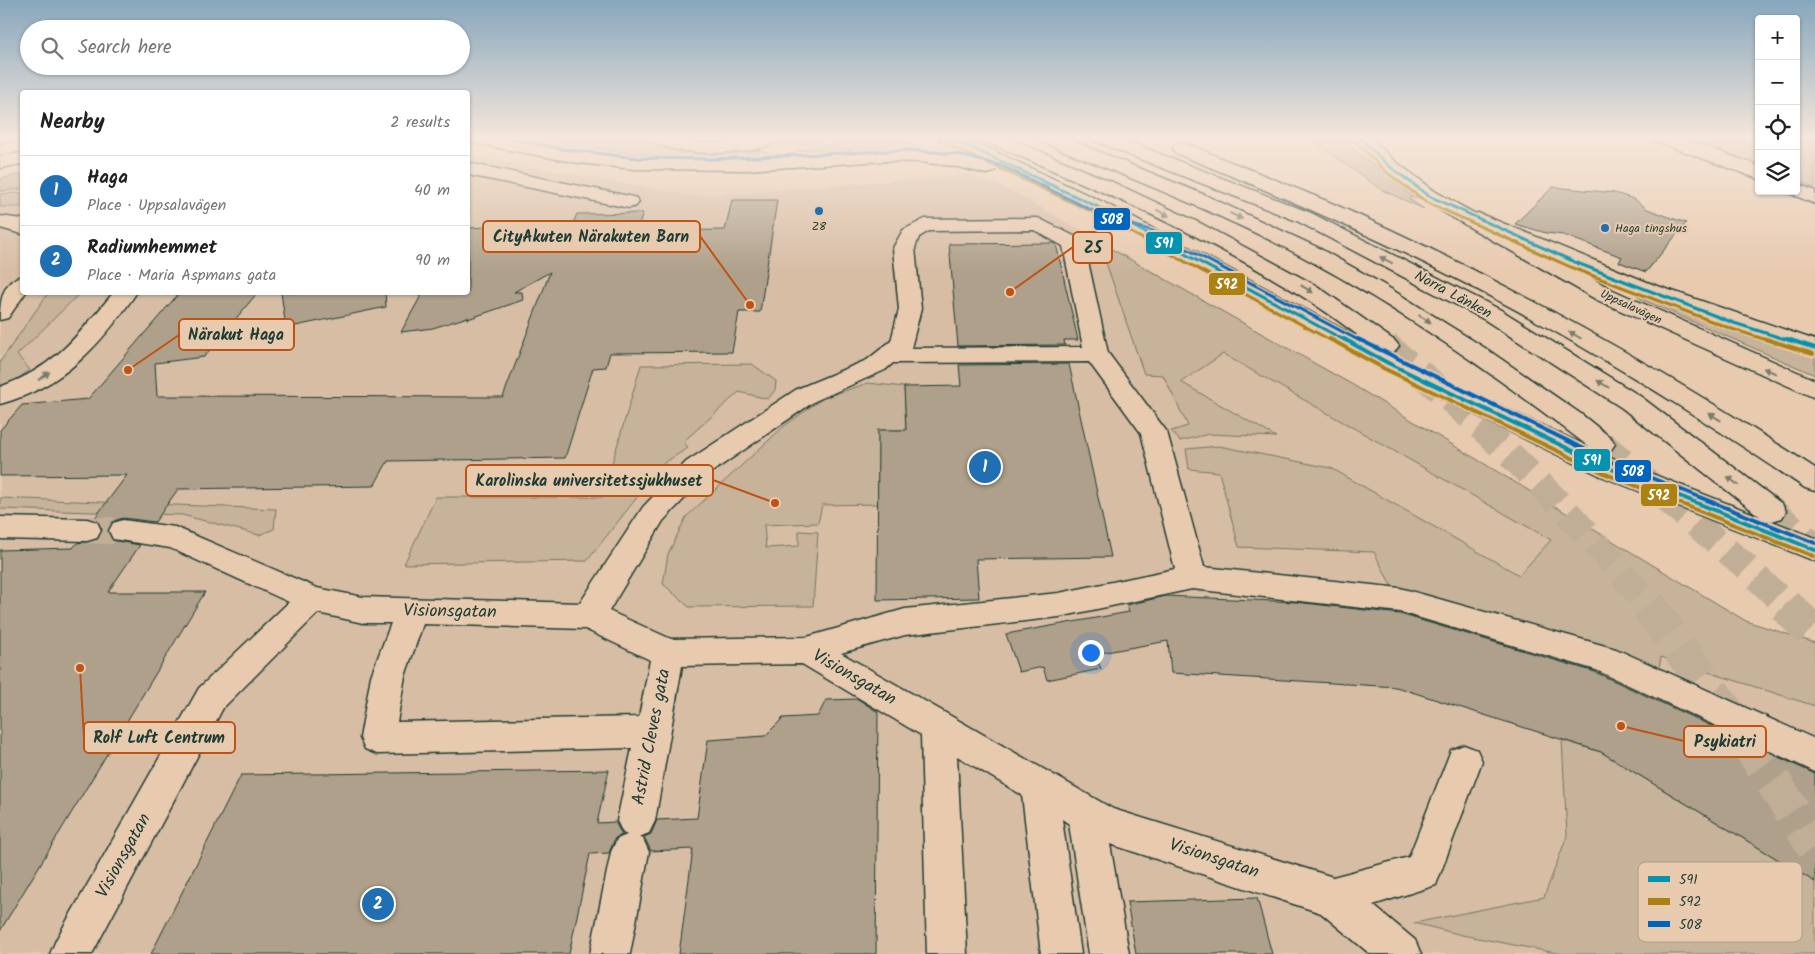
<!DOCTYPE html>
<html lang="en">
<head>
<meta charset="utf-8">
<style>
  :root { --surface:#fff; --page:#f6f6f6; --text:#222; --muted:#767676; --line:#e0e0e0; --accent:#1f6fb2 }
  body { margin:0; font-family:Kalam,sans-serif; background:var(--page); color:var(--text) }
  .controls { position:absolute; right:15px; top:15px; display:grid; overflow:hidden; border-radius:5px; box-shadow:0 1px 4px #0004 }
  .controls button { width:45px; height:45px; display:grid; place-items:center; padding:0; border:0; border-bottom:1px solid var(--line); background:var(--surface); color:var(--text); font:25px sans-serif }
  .you { position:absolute; left:1090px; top:652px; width:18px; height:18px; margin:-12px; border:4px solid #fff; border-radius:50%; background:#1a73e8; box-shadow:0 0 0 8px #1a73e833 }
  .badge { display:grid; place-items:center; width:32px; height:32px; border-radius:50%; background:var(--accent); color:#fff; font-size:16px; font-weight:700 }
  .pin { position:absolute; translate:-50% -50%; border:2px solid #fff; box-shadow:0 1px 5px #0006 }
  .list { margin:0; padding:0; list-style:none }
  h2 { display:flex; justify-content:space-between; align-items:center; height:65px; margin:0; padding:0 20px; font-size:21px }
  h2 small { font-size:16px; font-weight:400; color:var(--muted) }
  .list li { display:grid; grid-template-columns:32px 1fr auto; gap:15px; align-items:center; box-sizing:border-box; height:70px; padding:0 20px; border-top:1px solid var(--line) }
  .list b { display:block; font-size:19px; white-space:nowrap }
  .list p { margin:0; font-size:16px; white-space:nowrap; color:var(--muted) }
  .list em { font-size:16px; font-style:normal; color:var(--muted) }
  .icon { flex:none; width:28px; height:28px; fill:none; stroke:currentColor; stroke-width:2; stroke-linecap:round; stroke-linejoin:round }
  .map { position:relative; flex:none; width:1815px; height:954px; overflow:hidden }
  .search { position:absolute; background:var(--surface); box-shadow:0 1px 4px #0004; left:20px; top:20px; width:450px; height:55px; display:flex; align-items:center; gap:12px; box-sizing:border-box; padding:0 18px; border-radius:28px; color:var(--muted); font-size:19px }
  .panel { position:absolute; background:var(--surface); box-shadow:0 1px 4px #0004; left:20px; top:90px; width:450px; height:205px; border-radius:5px }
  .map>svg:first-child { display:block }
  .built { fill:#d7bda4 }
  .green { fill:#c7b29a; stroke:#737867 }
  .building { fill:#aea08a; stroke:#1f3d34 }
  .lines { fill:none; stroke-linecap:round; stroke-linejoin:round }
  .minor-tunnel { stroke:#c0ae96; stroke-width:27; stroke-dasharray:27 14; stroke-linecap:butt }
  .highway-tunnel-far1 { stroke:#c0ae96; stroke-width:27; stroke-dasharray:27 14; stroke-linecap:butt }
  .highway-tunnel { stroke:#c0ae96; stroke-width:36; stroke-dasharray:36 18; stroke-linecap:butt }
  .minor-casing { stroke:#1f3d34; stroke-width:3 }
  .major-casing { stroke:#1f3d34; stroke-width:3 }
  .highway-casing { stroke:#1f3d34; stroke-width:3 }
  .minor { fill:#e8caaf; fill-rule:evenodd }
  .major { fill:#e8caaf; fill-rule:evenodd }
  .highway { fill:#e8caaf; fill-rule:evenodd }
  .bus-1-far1-casing { stroke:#e8caaf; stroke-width:6 }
  .bus-1-casing { stroke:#e8caaf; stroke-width:8 }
  .bus-2-far1-casing { stroke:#e8caaf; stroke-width:6 }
  .bus-2-casing { stroke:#e8caaf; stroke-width:8 }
  .bus-3-far1-casing { stroke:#e8caaf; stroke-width:6 }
  .bus-3-casing { stroke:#e8caaf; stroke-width:8 }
  .bus-1-far1 { stroke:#0693af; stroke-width:3 }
  .bus-1 { stroke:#0693af; stroke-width:4 }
  .bus-2-far1 { stroke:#ab8112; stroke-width:3 }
  .bus-2 { stroke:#ab8112; stroke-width:4 }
  .bus-3-far1 { stroke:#0065bd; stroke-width:3 }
  .bus-3 { stroke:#0065bd; stroke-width:4 }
  .oneway { fill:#797c6b }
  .poi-dot { fill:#1f6fb2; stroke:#e8caaf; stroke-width:2 }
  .labels { text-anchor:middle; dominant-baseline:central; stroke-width:4; stroke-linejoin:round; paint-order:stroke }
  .far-poi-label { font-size:12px; fill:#1f3d34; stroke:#e8caaf }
  .far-street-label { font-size:12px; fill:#1f3d34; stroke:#e8caaf }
  .street-label { font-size:15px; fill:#1f3d34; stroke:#e8caaf }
  .near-street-label { font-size:18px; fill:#1f3d34; stroke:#e8caaf }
  .key { fill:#e8caaf; stroke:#aca08a; stroke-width:1 }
  .key-label { font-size:14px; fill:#1f3d34 }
  .leader { fill:none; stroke:#c05314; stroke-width:2 }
  .callout-dot { fill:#c05314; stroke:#e8caaf; stroke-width:2 }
  .callout { fill:#e8caaf; stroke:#c05314; stroke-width:2 }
  .callout-label { font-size:16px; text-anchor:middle; font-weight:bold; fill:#1f3d34 }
  .line-badge { stroke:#e8caaf; stroke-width:2 }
  .badge-label { font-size:14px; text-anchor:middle; font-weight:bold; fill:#fff }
</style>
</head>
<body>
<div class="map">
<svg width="1815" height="954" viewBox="0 0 1815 954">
  <rect width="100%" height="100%" fill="#e8caaf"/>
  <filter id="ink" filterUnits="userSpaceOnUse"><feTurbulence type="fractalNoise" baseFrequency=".02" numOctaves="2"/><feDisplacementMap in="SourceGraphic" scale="10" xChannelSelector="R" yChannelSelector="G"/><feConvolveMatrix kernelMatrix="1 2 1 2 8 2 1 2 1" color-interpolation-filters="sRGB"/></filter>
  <g filter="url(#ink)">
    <path class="built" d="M468,155L694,196L966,175L1010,190L1353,385L1746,621L1815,643V954H0V190L22,185V292H468Z"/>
    <g class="green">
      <path d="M534,137H640C662,151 690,155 716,154C733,154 754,145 769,154C689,164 613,153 534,137Z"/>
      <path d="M798,137H841L788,147L781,144Z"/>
      <path d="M867,137H894L924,150L829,149L796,151Z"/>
      <path d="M1307,137H1338L1416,199L1410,197L1409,199L1424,209L1382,190Z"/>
      <path d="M1681,137H1759V166Z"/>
      <path d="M1796,137H1815V188L1796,180Z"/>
      <path d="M22,174V189L0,191V179Z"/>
      <path d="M22,193V207H0V194Z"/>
      <path d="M1099,242L1353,385L1746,621L1815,643V706L1661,657L1658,675L1396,595L1374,552L1239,547L1219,472L1189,469L1186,449L1219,446L1331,468L1519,575L1551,540L1223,354L1181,382L1276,437L1209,434L1180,441L1171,431L1188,426L1163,375L1144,374Z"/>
      <path d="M48,293H80L17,355L30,370L8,386L0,388V362Z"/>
      <path d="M1634,293L1815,357V375L1641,299Z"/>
      <path d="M752,364L776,381L775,390L768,399L739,392L684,441L688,448L664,463L587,561L404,564L436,497H602L641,365Z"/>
      <path d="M868,383L904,387L906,430H878V504L822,505L818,523L764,525L766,548L799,546V531L818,532L813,606L689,607L663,584L668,554L686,517L783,427L823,398Z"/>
      <path d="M0,498L276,509L274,529L259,535L182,515L0,509Z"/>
      <path d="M1562,740L1601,752L1815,882V954H1561L1462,935L1414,923L1544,897L1567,836Z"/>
    </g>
    <g class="building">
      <path d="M1553,187L1615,193L1634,199L1647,209L1686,223L1646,272L1619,262L1622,257L1563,235L1546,233L1515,224Z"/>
      <path d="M732,200H777L760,312H739L732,352L610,353L606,367L593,368L565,458L388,461L374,486L178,489L155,522L123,518L111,522L107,530L111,540L140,545L108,592H205L0,931V550L73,548L77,543L98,540L103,529L99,521L94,519L127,475L0,476V430L22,405L88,399L180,292H258L204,357L155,363L157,396L503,397L550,272L514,292H522L523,300L468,319V317L433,328L401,332L423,292H468V228L573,223L577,214L643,213L637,231L725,230Z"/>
      <path d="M1054,243L1056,244L1078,340H1064L1065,345L958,346L949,244Z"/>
      <path d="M281,292H385L386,307L286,328Z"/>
      <path d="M1069,364L1111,557L976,559L979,598L877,600L878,430H906L904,387L961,386L959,365Z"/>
      <path d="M1166,596L1296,602L1400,614L1595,672L1815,774V882L1601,752L1396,687L1171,673L1168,641L1095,654L1101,669L1047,680L1043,667L1019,672L1006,634L1129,612L1127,605Z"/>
      <path d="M858,699L878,712L876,954H679L693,849L651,851L644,837L651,834L657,820L697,818L708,740L765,736L783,718L818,716L826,700Z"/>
      <path d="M609,770L597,823L615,822L622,835L615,838L609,853L590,854L569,954H151L241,775Z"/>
      <path d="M1257,898L1272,954H1136L1127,902Z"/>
    </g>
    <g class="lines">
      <path class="minor-tunnel" d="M87,530L123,531"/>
      <g class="highway-tunnel-far1">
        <path d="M1387,346C1484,424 1571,510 1649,606"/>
        <path d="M1602,444L1745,566L1787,606"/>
        <path d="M1772,511L1815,546"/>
      </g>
      <g class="highway-tunnel">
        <path d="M1648,605L1744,736L1815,847"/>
        <path d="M1785,605L1815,634"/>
      </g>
      <defs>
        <g id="minor">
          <path d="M0,137H14L11,141L0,143Z"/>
          <path d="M1652,137H1679L1759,166V179L1655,141Z"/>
          <path d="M22,153V164L0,168V156Z"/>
          <path d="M468,163L629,196L636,198L639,202L636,206L629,208L468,175Z"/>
          <path d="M1796,183L1815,191V204L1789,193L1788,191H1796Z"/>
          <path d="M1478,213L1652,284L1815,340V355L1721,325L1636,293L1471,223L1468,219L1471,215Z"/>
          <path d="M0,216L22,219V234L0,228Z"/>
          <path d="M1038,218L1080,239L1084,243L1108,353L1167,432L1204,567L1400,588L1616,649L1815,739V772L1596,670L1400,612L1192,589L1059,617L905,635L841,653L1113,809L1333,877L1409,857L1451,750L1464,745L1477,750L1482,761L1436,885L1373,905L1415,940L1421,954H1370L1321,913L1110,844L1129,954H1089L1069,824L1062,819L1081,954H1041L1022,795L957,756L967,954H927L921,735L802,664L682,666L655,821L649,833L639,837L643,839L649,852L630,954H590L611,852L617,839L627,835L623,833L617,821L632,748L377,754L365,749L360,738L371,676L391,623H363L318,613L223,708L92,954H50L56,940L199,688L289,602L170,548L113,539L109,531L113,523L123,520L175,527L317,588L363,597L580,603L643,507L686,462L797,389L867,360L891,341L899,309L893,248L903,230L925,219ZM1034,230L1063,246L1083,347L911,348L921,309L915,248L919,237L929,231ZM1089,362L1141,433L1175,569L1059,593L905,609L807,637L671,639L609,611L663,521L706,476L815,401L885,370L893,363ZM423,624L585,629L650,660L639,717L397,722L405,676Z"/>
          <path d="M22,276V292H26L8,318L0,320C0,302 2,281 22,276Z"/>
          <path d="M114,292H137C101,345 63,387 0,404V387C56,367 77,336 114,292Z"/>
          <path d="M0,517L87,519L97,522L101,530L97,538L87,541L0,539Z"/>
        </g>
        <g id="major">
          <path d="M468,137H503L578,151L653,158L745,159L884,150L953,155L987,162L942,141L939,137H964L1103,202L1397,358L1619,461L1815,538V561L1599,475L1379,368L1089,210L995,166L996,168L994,172L987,174L953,166L919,162L884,161L745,170L634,169L578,163L468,142Z"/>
          <path d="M649,137C672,137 693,144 716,143C739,142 760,137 783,137C769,157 664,159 649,137Z"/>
          <path d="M1350,137H1370L1396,162L1436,192L1613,290L1815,380V398L1597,300L1422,200L1382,170Z"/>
        </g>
        <g id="highway">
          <path d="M981,137H1007L1119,185L1200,223L1317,286L1395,341L1399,346L1395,351L1387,353L1379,351C1356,334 1334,317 1311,302C1209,236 1095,188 984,141Z"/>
          <path d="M1037,137H1063L1205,195L1317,247L1386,286L1485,348L1581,414L1611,438L1615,444L1611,450L1602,453L1593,450C1501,379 1406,312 1303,257C1218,212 1128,177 1040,141Z"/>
          <path d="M1091,137H1117L1311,213L1501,310L1640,396L1782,504L1786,511L1782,518L1772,521L1762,518L1622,408L1485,320L1297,221L1094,141Z"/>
          <path d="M1182,143C1198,147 1213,155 1228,161C1262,174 1295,188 1329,202C1499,276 1660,368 1815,468V491L1805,488C1706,421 1605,357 1499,301C1394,245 1286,197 1175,153L1173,149L1175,145Z"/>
        </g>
      </defs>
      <use href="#minor" class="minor-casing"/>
      <use href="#major" class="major-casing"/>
      <use href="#highway" class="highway-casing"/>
      <use href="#minor" class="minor"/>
      <use href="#major" class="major"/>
      <use href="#highway" class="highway"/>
      <defs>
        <g id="bus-1-far1">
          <path d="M949,137L1096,206L1346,341"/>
          <path d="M1359,137L1389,166L1429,196L1577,263L1734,323L1791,341"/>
        </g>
        <g id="bus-1">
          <path d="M1344,339L1388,363L1609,468L1815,550"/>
          <path d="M1787,339L1815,348"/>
        </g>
        <g id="bus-2-far1">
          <path d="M1355,141L1385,171L1426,202L1575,269L1732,329L1770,341"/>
          <path d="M945,143L1093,212L1332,341"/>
        </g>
        <g id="bus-2">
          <path d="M1330,339L1385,369L1606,474L1813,556"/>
          <path d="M1766,339L1813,354"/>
        </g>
        <path id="bus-3-far1" d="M503,137L562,149L637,158L713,159L909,150L957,154L1002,166L1108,218L1153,231L1360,341"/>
        <path id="bus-3" d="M1358,339L1611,462L1815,543"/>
      </defs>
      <use href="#bus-1-far1" class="bus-1-far1-casing"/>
      <use href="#bus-1" class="bus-1-casing"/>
      <use href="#bus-2-far1" class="bus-2-far1-casing"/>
      <use href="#bus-2" class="bus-2-casing"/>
      <use href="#bus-3-far1" class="bus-3-far1-casing"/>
      <use href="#bus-3" class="bus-3-casing"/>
      <use href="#bus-1-far1" class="bus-1-far1"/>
      <use href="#bus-1" class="bus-1"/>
      <use href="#bus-2-far1" class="bus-2-far1"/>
      <use href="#bus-2" class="bus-2"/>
      <use href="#bus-3-far1" class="bus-3-far1"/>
      <use href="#bus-3" class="bus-3"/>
    </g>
    <defs><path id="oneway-solid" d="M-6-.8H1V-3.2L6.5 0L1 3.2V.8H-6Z" transform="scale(1.25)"/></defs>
    <g class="oneway">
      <use href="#oneway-solid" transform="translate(1163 213) rotate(26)"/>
      <use href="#oneway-solid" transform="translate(1236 216) rotate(25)"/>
      <use href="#oneway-solid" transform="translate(1386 260) rotate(-153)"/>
      <use href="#oneway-solid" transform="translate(1307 289) rotate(31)"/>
      <use href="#oneway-solid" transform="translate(1425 319) rotate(31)"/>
      <use href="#oneway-solid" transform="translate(1575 335) rotate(-150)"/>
      <use href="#oneway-solid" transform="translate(1770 371) rotate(-157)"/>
      <use href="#oneway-solid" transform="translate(44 376) rotate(-36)"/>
      <use href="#oneway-solid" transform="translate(1603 384) rotate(-148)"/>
      <use href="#oneway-solid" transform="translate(1715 417) rotate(-149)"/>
      <use href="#oneway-solid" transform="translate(1733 481) rotate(-142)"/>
    </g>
  </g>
  <linearGradient id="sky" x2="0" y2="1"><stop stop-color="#87a6bd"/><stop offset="0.51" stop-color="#f5e7db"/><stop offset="1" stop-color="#f5e7db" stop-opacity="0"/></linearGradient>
  <rect width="1815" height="271" fill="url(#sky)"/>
  <g class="poi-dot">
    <circle cx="819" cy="211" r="5"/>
    <circle cx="1605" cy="228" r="5"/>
  </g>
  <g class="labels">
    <g class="far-poi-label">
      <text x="819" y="226">Z8</text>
      <text x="1615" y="228" text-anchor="start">Haga tingshus</text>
    </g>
    <g class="far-street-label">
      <text transform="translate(1631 307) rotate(25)">Uppsalavägen</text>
    </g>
    <g class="street-label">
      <text transform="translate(1453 295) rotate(28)">Norra Länken</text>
    </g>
    <g class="near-street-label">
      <text transform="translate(450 612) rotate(1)">Visionsgatan</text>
      <text transform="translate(854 678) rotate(30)">Visionsgatan</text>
      <text transform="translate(652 737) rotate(-79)">Astrid Cleves gata</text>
      <text transform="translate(124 856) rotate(-61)">Visionsgatan</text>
      <text transform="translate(1214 859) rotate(18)">Visionsgatan</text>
    </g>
  </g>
  <rect x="1638" y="862" width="164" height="80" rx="8" class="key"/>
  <rect x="1648" y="876" width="22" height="6" fill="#0693af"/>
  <rect x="1648" y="898" width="22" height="7" fill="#ab8112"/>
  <rect x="1648" y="921" width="22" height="6" fill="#0065bd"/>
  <g class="key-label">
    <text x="1679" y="884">591</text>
    <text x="1679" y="906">592</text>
    <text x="1679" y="929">508</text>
  </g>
  <path class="leader" d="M750 305L700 236M1010 292L1073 247M128 370L179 335M775 503L713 480M80 668L84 738M1621 726L1684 741"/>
  <g class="callout-dot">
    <circle cx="750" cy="305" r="5"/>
    <circle cx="1010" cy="292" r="5"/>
    <circle cx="128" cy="370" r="5"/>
    <circle cx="775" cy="503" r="5"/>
    <circle cx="80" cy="668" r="5"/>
    <circle cx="1621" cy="726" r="5"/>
  </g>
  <g class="callout">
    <rect x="483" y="221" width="217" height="31" rx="5"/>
    <rect x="1073" y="232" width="39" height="31" rx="5"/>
    <rect x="179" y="319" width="115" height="31" rx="5"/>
    <rect x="466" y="465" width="247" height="31" rx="5"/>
    <rect x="84" y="722" width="151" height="31" rx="5"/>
    <rect x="1684" y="726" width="82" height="31" rx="5"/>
  </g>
  <g class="callout-label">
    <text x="591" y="242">CityAkuten Närakuten Barn</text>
    <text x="1093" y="253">Z5</text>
    <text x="236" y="340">Närakut Haga</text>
    <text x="589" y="486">Karolinska universitetssjukhuset</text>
    <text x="159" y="743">Rolf Luft Centrum</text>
    <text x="1725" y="747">Psykiatri</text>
  </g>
  <g class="line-badge">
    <rect x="1093" y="207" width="38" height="24" rx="5" fill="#0065bd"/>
    <rect x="1145" y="231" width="38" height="24" rx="5" fill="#0693af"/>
    <rect x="1208" y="272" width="38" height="24" rx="5" fill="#ab8112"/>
    <rect x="1573" y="448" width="38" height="24" rx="5" fill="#0693af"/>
    <rect x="1614" y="459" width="38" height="24" rx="5" fill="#0065bd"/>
    <rect x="1640" y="483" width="38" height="24" rx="5" fill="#ab8112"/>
  </g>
  <g class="badge-label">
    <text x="1112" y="224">508</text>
    <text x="1164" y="248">591</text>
    <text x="1227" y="289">592</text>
    <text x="1592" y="465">591</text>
    <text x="1633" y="476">508</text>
    <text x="1659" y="500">592</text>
  </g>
</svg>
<div class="controls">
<button>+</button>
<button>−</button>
<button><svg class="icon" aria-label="locate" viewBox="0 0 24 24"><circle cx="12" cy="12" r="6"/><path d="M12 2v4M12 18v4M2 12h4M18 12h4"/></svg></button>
<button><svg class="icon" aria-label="layers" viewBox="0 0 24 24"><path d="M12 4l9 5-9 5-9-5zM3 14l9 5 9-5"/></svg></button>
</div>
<div class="you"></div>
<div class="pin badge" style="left:985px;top:467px">1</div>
<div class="pin badge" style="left:378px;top:904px">2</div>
<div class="search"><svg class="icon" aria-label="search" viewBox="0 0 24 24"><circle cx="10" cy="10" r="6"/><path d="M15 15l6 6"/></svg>Search here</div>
<section class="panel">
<h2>Nearby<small>2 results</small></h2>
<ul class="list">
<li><span class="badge">1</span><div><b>Haga</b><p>Place · Uppsalavägen</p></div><em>40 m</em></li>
<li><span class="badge">2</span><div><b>Radiumhemmet</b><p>Place · Maria Aspmans gata</p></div><em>90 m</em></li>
</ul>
</section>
</div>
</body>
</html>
